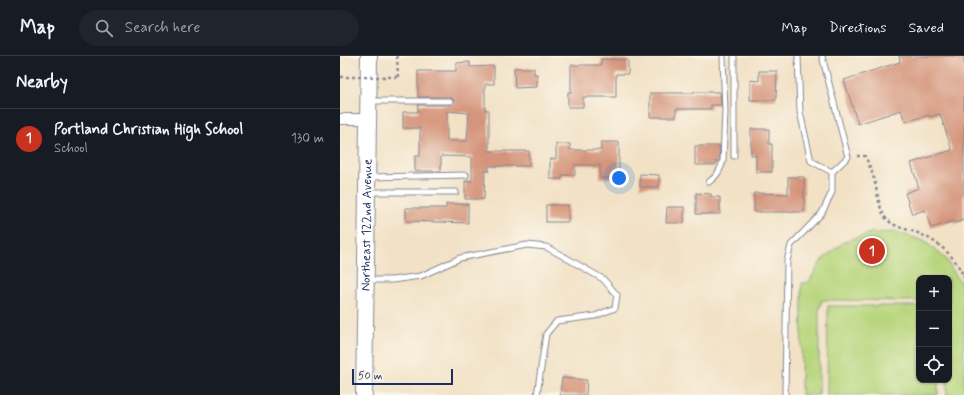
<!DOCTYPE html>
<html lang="en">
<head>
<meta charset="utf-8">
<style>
  :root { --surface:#171b24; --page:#20242c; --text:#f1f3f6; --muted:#9ea1a6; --line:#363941; --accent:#c8321e }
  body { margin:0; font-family:Mynerve,sans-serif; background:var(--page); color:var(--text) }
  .controls { position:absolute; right:12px; bottom:12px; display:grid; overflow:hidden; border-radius:8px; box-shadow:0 1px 3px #0004 }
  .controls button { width:36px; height:36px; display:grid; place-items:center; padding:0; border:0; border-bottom:1px solid var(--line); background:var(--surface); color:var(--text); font:20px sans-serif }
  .scale { position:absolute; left:12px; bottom:10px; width:101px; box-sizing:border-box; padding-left:4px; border:2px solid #1b2f5e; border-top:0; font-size:11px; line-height:14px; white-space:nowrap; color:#1b2f5e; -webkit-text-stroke:3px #fbf7ec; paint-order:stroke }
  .you { position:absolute; left:279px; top:122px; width:14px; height:14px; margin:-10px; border:3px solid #fff; border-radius:50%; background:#1a73e8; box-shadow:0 0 0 6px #1a73e833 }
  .badge { display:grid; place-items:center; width:26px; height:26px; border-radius:50%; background:var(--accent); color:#fff; font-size:13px; font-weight:700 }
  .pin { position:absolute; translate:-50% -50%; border:2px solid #fff; box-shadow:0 1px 4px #0006 }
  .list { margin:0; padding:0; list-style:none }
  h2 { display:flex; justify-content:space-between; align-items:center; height:52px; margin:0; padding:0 16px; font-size:17px }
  h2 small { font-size:13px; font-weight:400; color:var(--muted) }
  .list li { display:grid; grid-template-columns:26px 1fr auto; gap:12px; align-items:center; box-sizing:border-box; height:60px; padding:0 16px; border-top:1px solid var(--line) }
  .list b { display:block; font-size:15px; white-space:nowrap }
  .list p { margin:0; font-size:13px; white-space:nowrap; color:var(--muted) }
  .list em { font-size:13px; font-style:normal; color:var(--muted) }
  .icon { flex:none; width:22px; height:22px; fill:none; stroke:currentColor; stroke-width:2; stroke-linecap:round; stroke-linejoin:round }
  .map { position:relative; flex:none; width:624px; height:339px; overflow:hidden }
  header { display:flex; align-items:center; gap:24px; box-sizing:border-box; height:56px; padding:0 20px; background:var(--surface); border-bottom:1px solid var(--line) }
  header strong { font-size:19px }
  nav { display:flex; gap:22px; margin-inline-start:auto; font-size:14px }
  .search { width:280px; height:36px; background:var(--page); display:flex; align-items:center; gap:10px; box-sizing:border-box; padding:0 14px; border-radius:22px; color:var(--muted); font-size:15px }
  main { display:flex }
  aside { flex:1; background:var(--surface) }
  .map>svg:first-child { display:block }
  .green { fill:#b8d67d; stroke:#6a826e }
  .building { fill:#d5957c; fill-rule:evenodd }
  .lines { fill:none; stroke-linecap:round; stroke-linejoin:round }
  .lane-casing { stroke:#868892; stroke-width:7 }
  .street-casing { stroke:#868892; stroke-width:12 }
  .primary-casing { stroke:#868892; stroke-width:18 }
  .path { stroke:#868892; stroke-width:2.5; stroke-dasharray:3 3; stroke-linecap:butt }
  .lane { stroke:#fff; stroke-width:5 }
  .street { stroke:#fff; stroke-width:10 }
  .primary { stroke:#fff; stroke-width:16 }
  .path-bridge { stroke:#868892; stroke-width:2.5; stroke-dasharray:3 3; stroke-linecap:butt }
  .labels { text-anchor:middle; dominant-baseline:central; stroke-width:3.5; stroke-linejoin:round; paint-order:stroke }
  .street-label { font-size:13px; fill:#1b2f5e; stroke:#fbf7ec }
</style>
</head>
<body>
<header>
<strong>Map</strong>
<div class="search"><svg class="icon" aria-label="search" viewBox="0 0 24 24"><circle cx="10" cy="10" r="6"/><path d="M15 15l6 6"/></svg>Search here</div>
<nav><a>Map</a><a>Directions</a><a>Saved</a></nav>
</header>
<main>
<aside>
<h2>Nearby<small></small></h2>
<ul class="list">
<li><span class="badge">1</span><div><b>Portland Christian High School</b><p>School</p></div><em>130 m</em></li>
</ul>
</aside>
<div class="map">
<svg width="624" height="339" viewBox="0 0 624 339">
  <rect width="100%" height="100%" fill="#fbf7ec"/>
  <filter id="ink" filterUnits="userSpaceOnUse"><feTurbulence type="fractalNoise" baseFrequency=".025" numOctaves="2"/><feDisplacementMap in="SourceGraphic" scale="8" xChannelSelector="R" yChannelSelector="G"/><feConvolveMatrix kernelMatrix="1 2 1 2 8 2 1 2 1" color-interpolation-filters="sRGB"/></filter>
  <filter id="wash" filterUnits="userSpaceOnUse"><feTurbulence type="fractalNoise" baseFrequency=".012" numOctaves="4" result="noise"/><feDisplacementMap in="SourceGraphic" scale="16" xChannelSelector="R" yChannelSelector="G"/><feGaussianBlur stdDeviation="0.9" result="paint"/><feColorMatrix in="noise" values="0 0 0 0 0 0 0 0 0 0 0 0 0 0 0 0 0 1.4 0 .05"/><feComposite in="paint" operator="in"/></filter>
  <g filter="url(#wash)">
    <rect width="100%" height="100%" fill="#f2e1c5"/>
    <g class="green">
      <path d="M557,176L584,185L605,202L620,226L624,241V339H607V324H609V222H579V245L482,244L479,254V339H461L462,227H468L482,204L504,186L530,177Z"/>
      <path d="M488,250H579V324H598V339H487Z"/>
    </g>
    <g id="blocks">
      <g class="building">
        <path d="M559,0H624V164L615,167L614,165L591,172L585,154L572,158L565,137L579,132L571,107L612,94L600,58L589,61V59L565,66L561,54L518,68L504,24L560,6Z"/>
        <path d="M261,3L288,4V18H276V41H243V51H228V36H231V9H261Z"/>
        <path d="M130,6V11L154,10V28H145V54H149V95H189V110H149V115H145L144,143H125V125H132V101L101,100V115H75V100H80V72H63V56H78V49H110L114,45L113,43L110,41H78V15H116V7ZM107,55L129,57L127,85H107Z"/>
        <path d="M174,12H194V18H197V31L175,32Z"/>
        <path d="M419,15H437L436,44H410V24L419,25Z"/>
        <path d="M353,36H380L381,49H371V53H336V61H310V37H353Z"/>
        <path d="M411,73H429V88H432V116H416V99H411Z"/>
        <path d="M261,86H279V122H260V109H235V119H222V123H210V103H216V88H230V94H261Z"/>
        <path d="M355,90H380L379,105H376V109H355Z"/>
        <path d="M300,118L319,119V131H300Z"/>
        <path d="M448,121H464V156H414V137L448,138Z"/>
        <path d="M356,137L371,138V141H380V158H356Z"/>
        <path d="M106,148H128V167L66,165V152H106Z"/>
        <rect x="206" y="149" width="22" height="17"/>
        <path d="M327,151H344V167H326Z"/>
        <path d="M222,322L247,324L246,339H220Z"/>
      </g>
    </g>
  </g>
  <g filter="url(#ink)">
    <use href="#blocks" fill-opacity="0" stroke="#868892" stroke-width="1"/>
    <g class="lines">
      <defs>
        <g id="lane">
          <path d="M458,0L460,56L471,105L492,116L508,101L482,0"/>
          <path d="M31,45H110"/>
          <path d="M394,100V0"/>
          <path d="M29,121L126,119"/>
          <path d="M369,126C377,120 380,115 383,105L385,55L383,0"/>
          <path d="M30,136H116"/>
          <path d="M27,224H52L81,220L120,202L187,189L206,191L223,200L263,223L277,239L275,252L255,260L217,265L206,278L197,339"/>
          <path d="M445,339L447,205L451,189L482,157L492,136V116"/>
        </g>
        <path id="street" d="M0,63H28"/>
        <g id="primary">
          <path id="s1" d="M24,339L29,0"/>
        </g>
      </defs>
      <use href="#lane" class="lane-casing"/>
      <use href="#street" class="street-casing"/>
      <use href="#primary" class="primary-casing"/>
      <g class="path">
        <path d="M57,0L58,21"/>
        <path d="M517,100H525C528,106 531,113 533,120C537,131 538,151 545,161C553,172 569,173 580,178C599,186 618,203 624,222"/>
      </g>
      <use href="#lane" class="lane"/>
      <use href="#street" class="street"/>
      <use href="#primary" class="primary"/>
      <path class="path-bridge" d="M0,21H58"/>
    </g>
  </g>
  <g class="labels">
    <g class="street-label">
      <text stroke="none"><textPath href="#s1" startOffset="170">Northeast 122nd Avenue</textPath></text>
    </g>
  </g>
</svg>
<div class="controls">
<button>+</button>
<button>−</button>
<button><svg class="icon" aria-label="locate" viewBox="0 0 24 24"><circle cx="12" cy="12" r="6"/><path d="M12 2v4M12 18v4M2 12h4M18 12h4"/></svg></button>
</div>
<div class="scale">50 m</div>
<div class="you"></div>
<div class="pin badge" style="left:532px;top:195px">1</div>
</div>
</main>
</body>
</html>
